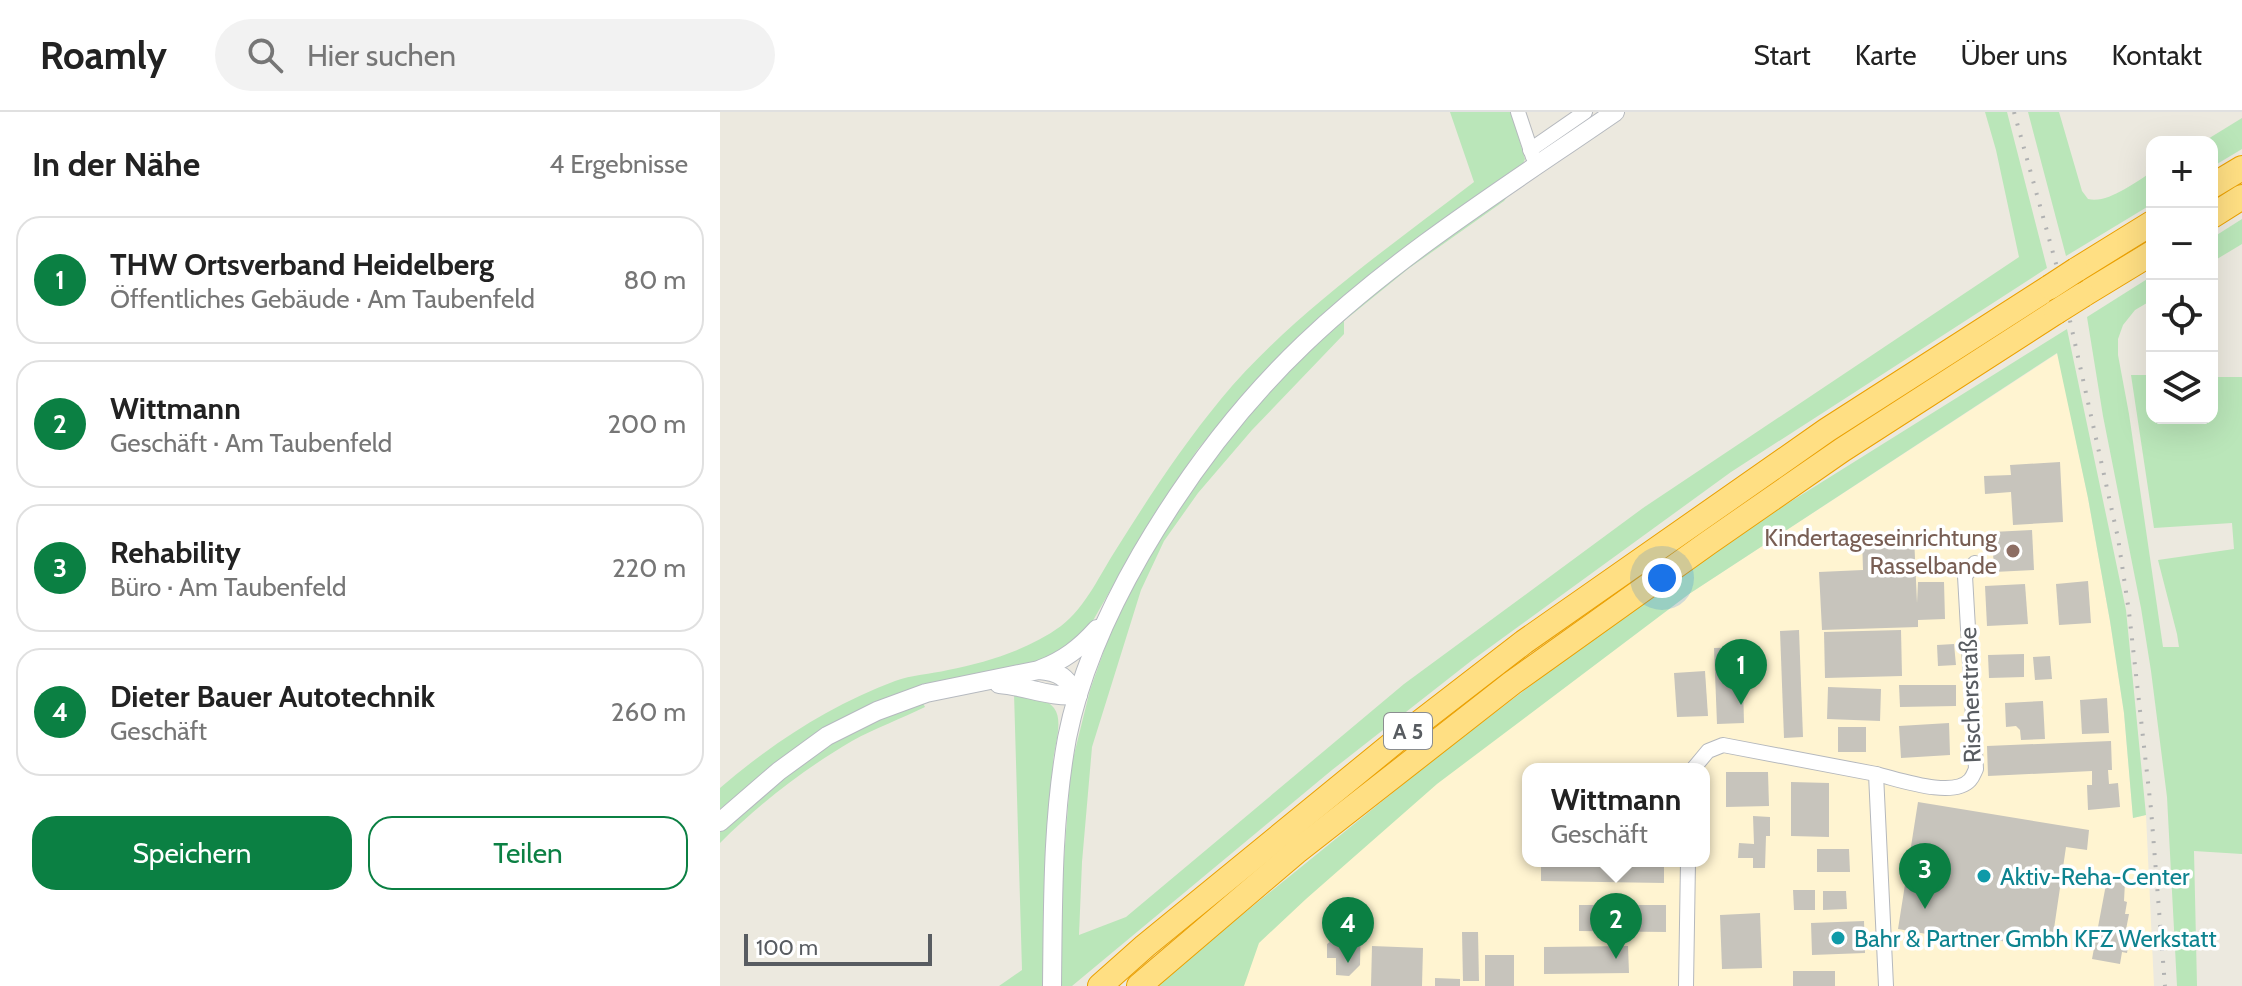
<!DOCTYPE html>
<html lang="de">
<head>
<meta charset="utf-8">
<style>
  :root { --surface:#fff; --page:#f2f2f2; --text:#222; --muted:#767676; --line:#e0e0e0; --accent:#0b8043 }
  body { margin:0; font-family:Cabin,sans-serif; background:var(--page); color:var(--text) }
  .controls { position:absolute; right:24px; top:24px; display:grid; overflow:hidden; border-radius:16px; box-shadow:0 8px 32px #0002 }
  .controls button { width:72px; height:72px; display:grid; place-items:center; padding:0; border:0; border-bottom:2px solid var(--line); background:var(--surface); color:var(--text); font:40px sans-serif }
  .scale { position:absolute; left:24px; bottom:20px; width:188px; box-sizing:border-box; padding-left:8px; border:4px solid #585c61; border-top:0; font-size:22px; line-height:28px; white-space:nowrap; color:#585c61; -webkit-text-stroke:6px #fff; paint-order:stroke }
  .you { position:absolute; left:942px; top:466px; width:28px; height:28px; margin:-20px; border:6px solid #fff; border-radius:50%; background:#1a73e8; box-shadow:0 0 0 12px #1a73e833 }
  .badge { display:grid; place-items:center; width:52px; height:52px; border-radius:50%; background:var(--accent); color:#fff; font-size:26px; font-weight:700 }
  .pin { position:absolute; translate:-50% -66px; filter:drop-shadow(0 2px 4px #0008) }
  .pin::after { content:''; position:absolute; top:42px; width:28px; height:24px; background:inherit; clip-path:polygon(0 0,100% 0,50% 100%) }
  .popup { position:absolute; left:802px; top:651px; width:188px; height:104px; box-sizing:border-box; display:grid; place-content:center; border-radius:16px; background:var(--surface); filter:drop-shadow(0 2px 6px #0005); font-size:26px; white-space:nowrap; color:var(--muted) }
  .popup b { font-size:30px; color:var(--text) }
  .popup::after { content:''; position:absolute; left:50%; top:100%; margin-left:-16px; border:16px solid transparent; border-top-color:var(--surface) }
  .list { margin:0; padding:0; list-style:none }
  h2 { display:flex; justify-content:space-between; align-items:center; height:104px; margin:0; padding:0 32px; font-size:34px }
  h2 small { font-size:26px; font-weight:400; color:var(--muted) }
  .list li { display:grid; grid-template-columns:52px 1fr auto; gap:24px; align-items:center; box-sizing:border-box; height:128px; margin:0 16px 16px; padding:0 16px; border:2px solid var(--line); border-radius:24px }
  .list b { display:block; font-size:30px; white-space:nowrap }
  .list p { margin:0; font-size:26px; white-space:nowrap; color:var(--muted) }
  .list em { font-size:26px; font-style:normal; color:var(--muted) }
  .actions { display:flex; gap:16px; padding:24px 32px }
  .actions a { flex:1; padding:18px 0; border:2px solid var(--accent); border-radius:24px; text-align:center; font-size:28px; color:var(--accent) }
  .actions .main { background:var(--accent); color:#fff }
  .icon { flex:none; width:44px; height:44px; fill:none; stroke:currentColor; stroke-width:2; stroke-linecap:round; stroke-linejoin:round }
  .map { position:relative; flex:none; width:1522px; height:874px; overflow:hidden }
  header { display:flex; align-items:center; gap:48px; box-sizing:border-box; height:112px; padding:0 40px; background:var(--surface); border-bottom:2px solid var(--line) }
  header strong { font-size:38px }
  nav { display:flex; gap:44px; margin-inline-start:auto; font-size:28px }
  .search { width:560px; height:72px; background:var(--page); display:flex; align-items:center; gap:20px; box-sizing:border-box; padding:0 28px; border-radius:44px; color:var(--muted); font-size:30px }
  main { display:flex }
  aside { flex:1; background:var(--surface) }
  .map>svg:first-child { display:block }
  .commercial { fill:#fff4d1; fill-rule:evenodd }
  .green { fill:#bae6b9 }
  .building { fill:#c7c4bc }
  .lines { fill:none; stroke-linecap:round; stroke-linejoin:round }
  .street-casing { stroke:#b5b8bd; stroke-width:16 }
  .secondary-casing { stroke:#b5b9bf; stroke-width:20 }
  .highway-casing { stroke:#eba000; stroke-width:26 }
  .street { stroke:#fff; stroke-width:14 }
  .secondary { stroke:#fff; stroke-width:18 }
  .highway { stroke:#ffdf83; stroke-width:24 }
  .rail { stroke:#b1b2b2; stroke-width:4; stroke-dasharray:2 10; stroke-linecap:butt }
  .highway-bridge-casing { stroke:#eba000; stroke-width:26; stroke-linecap:butt }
  .highway-bridge { stroke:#ffdf83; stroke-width:24 }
  .education-dot { fill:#8d6e63; stroke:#fff; stroke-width:3 }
  .culture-dot { fill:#0f9aa8; stroke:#fff; stroke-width:3 }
  .labels { text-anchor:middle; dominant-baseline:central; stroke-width:7; stroke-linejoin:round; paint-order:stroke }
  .shield { fill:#fff; stroke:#8a8d90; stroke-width:2 }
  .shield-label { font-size:22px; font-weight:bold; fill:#585c61 }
  .education-label { font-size:24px; fill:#785e54; stroke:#fff; text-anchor:end }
  .street-label { font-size:24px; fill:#585c61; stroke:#fff }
  .culture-label { font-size:24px; fill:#0d838f; stroke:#fff; text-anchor:start }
</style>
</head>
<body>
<header>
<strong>Roamly</strong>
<div class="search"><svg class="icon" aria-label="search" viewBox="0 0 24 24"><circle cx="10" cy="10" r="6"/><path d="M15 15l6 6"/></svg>Hier suchen</div>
<nav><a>Start</a><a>Karte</a><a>Über uns</a><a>Kontakt</a></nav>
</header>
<main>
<aside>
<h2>In der Nähe<small>4 Ergebnisse</small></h2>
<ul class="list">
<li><span class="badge">1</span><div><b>THW Ortsverband Heidelberg</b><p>Öffentliches Gebäude · Am Taubenfeld</p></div><em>80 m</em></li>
<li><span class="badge">2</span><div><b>Wittmann</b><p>Geschäft · Am Taubenfeld</p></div><em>200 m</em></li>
<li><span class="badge">3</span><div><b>Rehability</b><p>Büro · Am Taubenfeld</p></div><em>220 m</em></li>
<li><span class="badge">4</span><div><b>Dieter Bauer Autotechnik</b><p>Geschäft</p></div><em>260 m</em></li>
</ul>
<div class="actions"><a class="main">Speichern</a><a>Teilen</a></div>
</aside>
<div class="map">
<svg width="1522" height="874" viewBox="0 0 1522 874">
  <rect width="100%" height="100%" fill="#ece9df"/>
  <path class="commercial" d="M1338,241L1368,386L1390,509L1404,601L1413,706L1426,703L1434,874H447L969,482ZM808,657H984V749H808Z"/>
  <g class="green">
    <path d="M730,0H791L805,47L802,54L522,285L478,337L433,404L371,512L359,528L328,548L284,557L58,649L0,697V676C52,631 111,593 175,569C191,563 211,562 228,558C267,550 308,538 341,514C366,495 380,462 397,436C429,385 463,333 501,287C571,203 668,136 754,70Z"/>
    <path d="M1265,0H1287L1327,156L1011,360L751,549L612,658L352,874H338L343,759L351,655L370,578L393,513L413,467L500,330L611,215L714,133L788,84L784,89L688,157L624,209V222L532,318L478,381L444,429L421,478L372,635L362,750L359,823L406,805L684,572L923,396L1299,145L1276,38Z"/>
    <path d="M1308,0H1339L1362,79L1368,87C1388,92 1415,70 1432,60V92L1346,144Z"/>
    <path d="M1522,6V37L1492,55V30H1483Z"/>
    <path d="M1522,107V132L1492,150V126Z"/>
    <path d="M1432,164V188L1415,198L1403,213L1398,227V243L1409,302L1443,535H1459L1457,522L1438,448L1514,437L1512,411L1434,416L1411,263H1432V306H1492V265H1522V742L1474,739L1477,874H1457L1447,685L1431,559L1421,496L1383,304L1367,205Z"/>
    <path d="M1347,217L1406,498L1426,703L1413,706L1404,601L1390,509L1368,386L1337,241L969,482L717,672L586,787L539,831L524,874H438L454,858L718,644L868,530L1014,425Z"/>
    <path d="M294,581C306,584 326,585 334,596C344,609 334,635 333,650C329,725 328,799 326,874H279L302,858Z"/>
    <path d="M202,589L205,595C181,607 155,616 132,629C84,657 39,692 0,731V715L22,694L120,625Z"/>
  </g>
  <g class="building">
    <path d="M1340,350L1343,410L1293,413L1291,380L1265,382L1264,364L1291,363L1290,353Z"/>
    <path d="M1312,418L1314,458L1274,460L1272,420Z"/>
    <path d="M1194,424L1197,491L1198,470H1224L1225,507L1198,508V515L1102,518L1099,460L1143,458L1142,425Z"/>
    <path d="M1368,469L1371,511L1339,513L1336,472Z"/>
    <path d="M1305,472L1308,512L1267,514L1265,474Z"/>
    <path d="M1079,518L1083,625L1064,626L1060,519Z"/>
    <path d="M1181,518L1182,564L1105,566L1104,520Z"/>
    <path d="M1234,532L1236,553L1218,554L1217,533Z"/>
    <path d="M1022,535L1024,611L997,612L994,536Z"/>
    <path d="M1304,542V565L1269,566L1268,543Z"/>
    <path d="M1330,544L1332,567L1315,568L1313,545Z"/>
    <path d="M985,559L988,604L957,605L954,561Z"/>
    <path d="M1179,573H1236V594L1180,595Z"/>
    <path d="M1108,575L1161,577L1160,609L1107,607Z"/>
    <path d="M1387,586L1389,621L1362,622L1360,588Z"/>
    <path d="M1323,589L1325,627L1301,628L1300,618L1296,614L1286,615L1285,591Z"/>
    <path d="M1229,611L1230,643L1181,646L1179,614Z"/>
    <rect x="1118" y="615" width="28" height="25"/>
    <path d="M1391,629L1392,658H1388L1389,672L1398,671L1400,695L1368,698L1367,673H1372V659L1268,664L1267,634Z"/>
    <path d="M1006,660H1048L1049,694L1006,695Z"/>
    <path d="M1071,670L1109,671V725L1071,724Z"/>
    <path d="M1198,690L1369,718L1367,738L1346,735L1331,837L1219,819L1218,824L1178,817Z"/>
    <path d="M1033,704L1050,705V724H1046L1045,756H1033V746H1018L1019,731L1034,732Z"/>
    <path d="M1097,737H1129L1130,760H1097Z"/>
    <path d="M821,749H944V771L821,769Z"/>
    <path d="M1387,767L1405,770L1404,789L1407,790L1405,802H1409L1404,828H1409L1407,841L1402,840L1400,852L1372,847Z"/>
    <path d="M1073,778H1095V798H1074Z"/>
    <path d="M1103,779H1126L1127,797L1103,798Z"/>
    <path d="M859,793H946V820L859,819Z"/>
    <path d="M1040,801L1042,856L1002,857L1000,803Z"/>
    <path d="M641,808L640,853L629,864L616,863V846H607V832Z"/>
    <path d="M1144,809L1145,841L1092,843L1091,811Z"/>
    <path d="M742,820H758L759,869H743Z"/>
    <path d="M652,834L703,836L702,874H651Z"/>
    <path d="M908,834L909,861L824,862V835Z"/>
    <rect x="765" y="843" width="29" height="31"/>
    <rect x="1073" y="859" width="42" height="15"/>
    <path d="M715,866L740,867V874H715Z"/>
  </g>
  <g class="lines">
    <defs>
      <g id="street">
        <path d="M798,0L813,45"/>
        <path d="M810,38L865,0"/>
        <path d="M973,657L988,639L1003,633L1156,662L1166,874"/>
        <path d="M1156,662C1178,667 1233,687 1250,668C1253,665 1254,661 1256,657L1245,464L1255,451"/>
        <path d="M966,874L968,749"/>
      </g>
      <g id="secondary">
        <path d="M321,557C344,548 360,536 377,517"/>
        <path d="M279,572C306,574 330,586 358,583"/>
        <path d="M0,710L59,659L107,624L157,599L206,581L319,558C341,560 345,565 358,583"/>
        <path d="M332,874C333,792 332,708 347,626C360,561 388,499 421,442C466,365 520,293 584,232C677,143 789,73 895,0"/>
      </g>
      <g id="highway">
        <path d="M1492,74L1522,56"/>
        <path d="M1492,104L1522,85"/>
        <path d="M1356,158L1432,111"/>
        <path d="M1363,183L1432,141"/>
        <path d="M380,874L425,834L677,628L804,530L1107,318L1330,175"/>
        <path d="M419,874L576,740L792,571L988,431L1122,338L1336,200"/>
      </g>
    </defs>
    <use href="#street" class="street-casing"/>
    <use href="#secondary" class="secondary-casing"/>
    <use href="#highway" class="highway-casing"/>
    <use href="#street" class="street"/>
    <use href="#secondary" class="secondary"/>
    <use href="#highway" class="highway"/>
    <path class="rail" d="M1294,0L1343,177L1398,426L1409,500L1431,697L1445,874"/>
    <defs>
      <g id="highway-bridge">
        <path d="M1330,175L1356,158"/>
        <path d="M1336,200L1363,183"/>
      </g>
    </defs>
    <use href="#highway-bridge" class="highway-bridge-casing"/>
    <use href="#highway-bridge" class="highway-bridge"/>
  </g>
  <circle class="education-dot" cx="1293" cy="439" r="8"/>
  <g class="culture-dot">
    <circle cx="1264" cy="764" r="8"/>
    <circle cx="1118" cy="826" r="8"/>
  </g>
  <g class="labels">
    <rect class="shield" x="664" y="601" width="48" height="36" rx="6"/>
    <g class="shield-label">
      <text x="688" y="619">A 5</text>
    </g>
    <g class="education-label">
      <text x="1277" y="425">Kindertageseinrichtung<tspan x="1277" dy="28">Rasselbande</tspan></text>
    </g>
    <g class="street-label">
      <text transform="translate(1250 583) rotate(-92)">Rischerstraße</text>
    </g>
    <g class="culture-label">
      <text x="1280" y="764">Aktiv-Reha-Center</text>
      <text x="1134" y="826">Bahr &amp; Partner Gmbh KFZ Werkstatt</text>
    </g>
  </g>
</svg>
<div class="controls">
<button>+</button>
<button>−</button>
<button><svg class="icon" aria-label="locate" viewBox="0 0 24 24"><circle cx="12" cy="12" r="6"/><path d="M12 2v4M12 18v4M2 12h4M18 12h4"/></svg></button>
<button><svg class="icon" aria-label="layers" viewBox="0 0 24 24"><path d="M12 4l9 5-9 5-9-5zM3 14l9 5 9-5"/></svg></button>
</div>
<div class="scale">100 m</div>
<div class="you"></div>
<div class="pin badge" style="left:1021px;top:593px">1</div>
<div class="pin badge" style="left:896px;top:847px">2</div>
<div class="popup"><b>Wittmann</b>Geschäft</div>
<div class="pin badge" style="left:1205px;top:797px">3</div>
<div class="pin badge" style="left:628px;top:851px">4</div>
</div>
</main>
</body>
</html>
